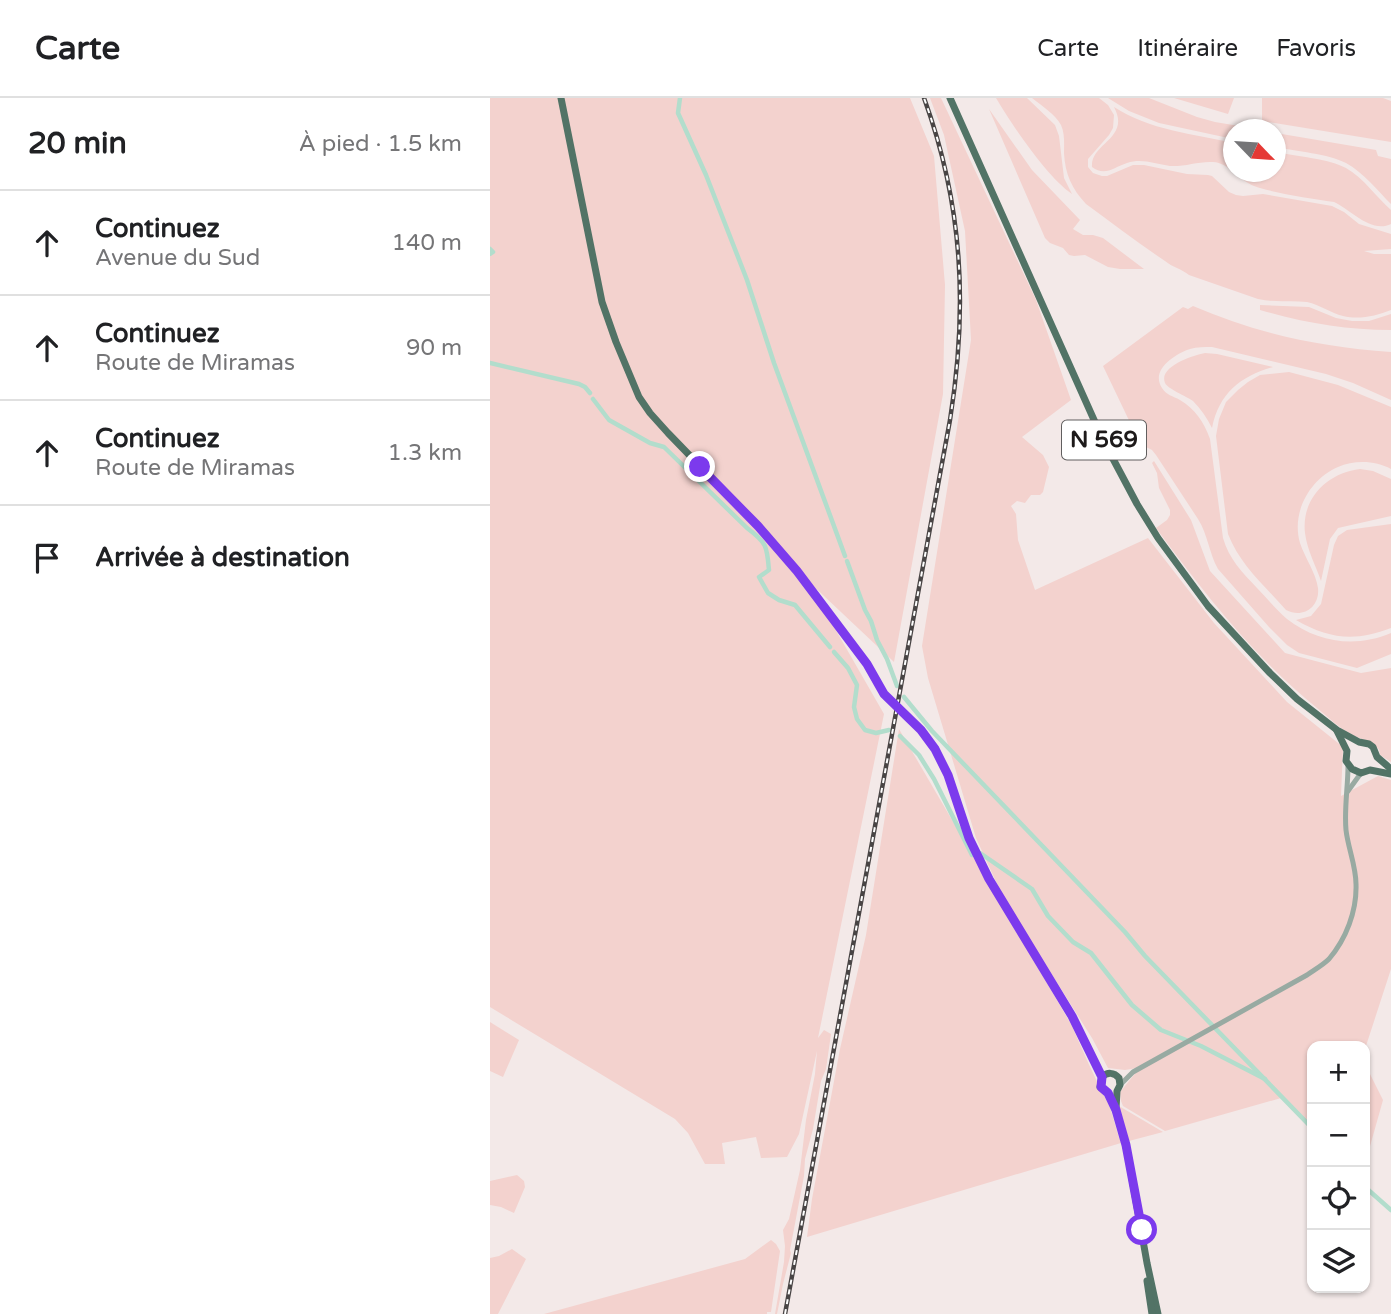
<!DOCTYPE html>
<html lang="fr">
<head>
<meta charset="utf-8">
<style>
  :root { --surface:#fff; --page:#f6f6f6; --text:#202124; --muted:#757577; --line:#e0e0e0 }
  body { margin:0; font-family:"Varela Round",sans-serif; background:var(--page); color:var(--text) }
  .controls { position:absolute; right:21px; bottom:21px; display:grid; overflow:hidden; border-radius:14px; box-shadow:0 2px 5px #0004 }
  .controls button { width:63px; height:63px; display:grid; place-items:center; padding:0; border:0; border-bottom:2px solid var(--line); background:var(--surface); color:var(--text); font:35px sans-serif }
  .compass { position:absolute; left:733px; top:21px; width:63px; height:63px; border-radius:50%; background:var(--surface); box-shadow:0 2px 5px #0004; rotate:115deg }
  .stop { position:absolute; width:21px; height:21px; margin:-16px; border:5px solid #7c3aed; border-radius:50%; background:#fff }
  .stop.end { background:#7c3aed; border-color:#fff; box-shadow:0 2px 7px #0008 }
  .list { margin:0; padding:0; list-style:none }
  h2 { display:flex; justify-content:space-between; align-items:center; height:91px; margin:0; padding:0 28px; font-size:30px }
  h2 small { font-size:23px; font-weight:400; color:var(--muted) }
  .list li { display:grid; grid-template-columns:46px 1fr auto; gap:21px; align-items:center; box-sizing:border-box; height:105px; padding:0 28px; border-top:2px solid var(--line) }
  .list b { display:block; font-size:26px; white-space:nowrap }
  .list p { margin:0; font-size:23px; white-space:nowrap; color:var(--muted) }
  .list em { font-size:23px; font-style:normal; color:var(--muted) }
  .icon { flex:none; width:38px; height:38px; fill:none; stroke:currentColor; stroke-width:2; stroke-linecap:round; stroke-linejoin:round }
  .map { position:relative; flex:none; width:901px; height:1216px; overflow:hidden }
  header { display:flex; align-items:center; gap:42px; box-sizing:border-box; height:98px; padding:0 35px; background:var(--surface); border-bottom:2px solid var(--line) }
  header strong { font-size:33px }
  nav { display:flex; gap:38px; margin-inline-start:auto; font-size:24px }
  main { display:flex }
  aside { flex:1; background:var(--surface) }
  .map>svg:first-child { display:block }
  .green { fill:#f3d2ce }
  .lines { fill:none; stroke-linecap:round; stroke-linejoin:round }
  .canal { stroke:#b2ddcc; stroke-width:4.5 }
  .minor { stroke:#98aaa2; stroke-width:5 }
  .major { stroke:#527366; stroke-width:7 }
  .rail-casing { stroke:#494545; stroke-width:4.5 }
  .rail { stroke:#fff; stroke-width:2; stroke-dasharray:5; stroke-linecap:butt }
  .route { stroke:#7c3aed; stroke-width:9 }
  .labels { text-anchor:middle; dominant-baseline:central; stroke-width:6; stroke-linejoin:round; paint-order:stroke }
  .shield { fill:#fff; stroke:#615f5f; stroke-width:2 }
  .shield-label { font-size:23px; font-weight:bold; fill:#1d1a1a }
</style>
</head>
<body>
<header>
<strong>Carte</strong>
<nav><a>Carte</a><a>Itinéraire</a><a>Favoris</a></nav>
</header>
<main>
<aside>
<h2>20 min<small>À pied · 1.5 km</small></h2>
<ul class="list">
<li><svg class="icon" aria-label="ahead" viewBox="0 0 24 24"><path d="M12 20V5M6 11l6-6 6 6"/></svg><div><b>Continuez</b><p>Avenue du Sud</p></div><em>140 m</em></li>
<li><svg class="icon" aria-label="ahead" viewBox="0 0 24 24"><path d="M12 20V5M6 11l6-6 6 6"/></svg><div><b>Continuez</b><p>Route de Miramas</p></div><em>90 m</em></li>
<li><svg class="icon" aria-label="ahead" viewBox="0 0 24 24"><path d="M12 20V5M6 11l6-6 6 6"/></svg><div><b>Continuez</b><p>Route de Miramas</p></div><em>1.3 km</em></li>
<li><svg class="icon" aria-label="arrive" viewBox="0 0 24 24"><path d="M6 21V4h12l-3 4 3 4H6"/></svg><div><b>Arrivée à destination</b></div></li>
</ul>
</aside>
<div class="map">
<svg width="901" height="1216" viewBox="0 0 901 1216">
  <rect width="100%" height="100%" fill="#f3e9e8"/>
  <g class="green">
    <path d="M0,0H420L444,58L455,187L453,296L404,564L317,482L394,616L328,940L334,932L341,936L336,971L331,983L323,1031L315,1061L314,1078L300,1152L301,1155L293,1186L287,1216H285L294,1164L295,1148L293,1132L299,1121L310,1072L316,1022L325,976L327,953L309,1036L297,1059L271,1060L266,1039L232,1045L235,1066H215L198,1035L185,1021L0,909Z"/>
    <path d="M440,0H451L546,202L581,302L532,339L553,357L559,369L553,394L550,397H541L535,405L527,403L521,408L526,416L528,442L545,492L658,440L724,525L797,604L853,649L851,698L888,678L901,682V871L875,951V948H822V1033L791,1000L675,1033L633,1008L631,1003L630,994L648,972L647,970L635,972L618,970L602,940L513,799L486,740L438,580L432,548L481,242L475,133L454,37Z"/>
    <path d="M506,0H537L565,27L569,38L574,80L582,96C557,79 522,27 506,0Z"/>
    <path d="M542,0H609L618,7L624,17L623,30L619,37L598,61V69L603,75L612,78H617L643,67H654L697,76L718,77L722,78L739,94L746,97L753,98L773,96L842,108L854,114L869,126L901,136V151L874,153L884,156H901V212C886,218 869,222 853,218C841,215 830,207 817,204C801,202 785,205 768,201L699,177C692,171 682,169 675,163C648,145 622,125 596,106C582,91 575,76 574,55C574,46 575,36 571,27C565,16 552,8 542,0Z"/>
    <path d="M618,0H659L707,19L725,24L767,31L744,32L743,41L669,25L639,13Z"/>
    <path d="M684,0H744L738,16Z"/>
    <path d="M772,0H893L901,3V44L772,23Z"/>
    <path d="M624,9C659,32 704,36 743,45L744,74H786V54C805,58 840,61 856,70C874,80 886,99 901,112V126C881,136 860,111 844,104C820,100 787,96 764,88C749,82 739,65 723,64C709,63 694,69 680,68C665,66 652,60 637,65C624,69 615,79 602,69C600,45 641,41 624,9Z"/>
    <path d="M499,11L542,72L590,122L583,131L593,137H603L613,140L654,171H630L618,169L595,157L584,158L579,157L573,150L560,145L555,140Z"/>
    <path d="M786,35L886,52L888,58L901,61V106C887,92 874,75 856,65C839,56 805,53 786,49Z"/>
    <path d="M770,207L819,209L846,220L862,223H879L901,216V232C855,232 815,225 770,212Z"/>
    <path d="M703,208C768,236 830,249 901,254V302L863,285L836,276L722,249C715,249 707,249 700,251C685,256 660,272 672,290C676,297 683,298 690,302C705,311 714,324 720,341L733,440C739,461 752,474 767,490C777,500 786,512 797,521C828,545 866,550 901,535V556L867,570L809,555L797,547L779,529L728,471C719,455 718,437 708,421L666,357L662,352L652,347L646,337L613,268L693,209L698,211Z"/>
    <path d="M715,255L727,256L783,269C751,278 729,295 722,330C717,320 711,311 703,303C696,298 678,291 675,285C668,268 705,257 715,255Z"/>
    <path d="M799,274L848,287L901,309V371C885,362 864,362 848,369C820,381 801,414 810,445C815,460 826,475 828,490C830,509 813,521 796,512C775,488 750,467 738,436L726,338L729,321L736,304L748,292L758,284L770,277Z"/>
    <path d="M664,363L701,422L720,473L795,555L871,575L901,570V664L890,657C889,651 890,652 885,648C878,641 869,641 861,636C849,630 838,619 827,610C763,558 715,496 666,430L677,422L680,417V412L669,390L667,375L662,365Z"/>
    <path d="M870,371L883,373L901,381V418L848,430L840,441L831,483C826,468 817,452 815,435C811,401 837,375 870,371Z"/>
    <path d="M901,426V530C865,544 839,541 806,522L821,518L831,506L844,447L848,438L857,432Z"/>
    <path d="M409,631L582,928C593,953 604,979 617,1003C623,1015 626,1032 631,1045L317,1139L322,1101L350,951L376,837Z"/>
    <path d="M0,924L29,942L13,979L0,973Z"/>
    <path d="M875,966L893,1002L875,1066Z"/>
    <path d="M629,1008L673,1034L639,1043Z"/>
    <path d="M27,1077L34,1083L35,1089L24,1115L11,1109L0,1107V1083Z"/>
    <path d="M281,1142L286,1146L290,1153L281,1214H277V1216H54L255,1161Z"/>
    <path d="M22,1151L36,1161L8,1216H0V1160L9,1158Z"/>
  </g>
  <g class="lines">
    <g class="canal">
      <path d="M190,0L188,15L216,77L257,182L284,265L355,458"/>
      <path d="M0,151L3,154L0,156"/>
      <path d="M0,265L89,286L95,289L100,295"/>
      <path d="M103,301L119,322L160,345L174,349L257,430C277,445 277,448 279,472L269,479L278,495L289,502L305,507L340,549"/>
      <path d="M357,463L375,512L381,523L387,542L397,561L407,588"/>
      <path d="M344,554L358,570L367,587L364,609L367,621L375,632L386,635L399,632"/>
      <path d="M414,599L442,633L635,834L655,858L822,1030"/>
      <path d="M410,638L429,657L444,681L482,757L483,756"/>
      <path d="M490,755L542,791L558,818L583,844L601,855L642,907L671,932L711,948L775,981"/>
      <path d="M875,1089L901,1112"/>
    </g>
    <g class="minor">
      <path d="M858,693L871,675"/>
      <path d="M630,987L643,974L817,877C824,872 833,867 839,861C856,841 867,813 866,786C866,768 858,750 856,732C854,711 858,689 858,668"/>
    </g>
    <g class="major">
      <path d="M71,0L112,204L126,244L149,299L160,315L178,335L268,428L307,473L377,566L394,596L431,632L445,651L458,677L479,740L499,781L582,918L612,979"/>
      <path d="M460,0L613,342L647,406L668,440L718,508L780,575L807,601L847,632L869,644L879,646L883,649L887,659L901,671"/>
      <path d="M847,633L857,653L856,663L862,671L871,675L880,672L901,676"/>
      <path d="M612,979L610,989L618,995L626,1012L636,1047L657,1165L668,1216"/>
      <path d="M612,979C617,974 624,974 629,980L630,987L627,993L626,1011"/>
      <path d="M657,1183L662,1216"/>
    </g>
    <defs>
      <path id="rail" d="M295,1216L460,322C478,209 473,107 434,0"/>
    </defs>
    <use href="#rail" class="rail-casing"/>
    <use href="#rail" class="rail"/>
  </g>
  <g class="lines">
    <path class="route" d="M210,369L268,428L307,473L377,566L394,596L431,632L445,651L458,677L479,740L499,781L582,918L610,975L612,979L611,989L618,995L626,1012L636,1047L652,1132"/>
  </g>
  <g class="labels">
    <rect class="shield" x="572" y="322.5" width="84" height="39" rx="5"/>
    <g class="shield-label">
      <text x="614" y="342">N 569</text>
    </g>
  </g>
</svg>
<div class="controls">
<button>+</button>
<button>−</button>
<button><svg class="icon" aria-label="locate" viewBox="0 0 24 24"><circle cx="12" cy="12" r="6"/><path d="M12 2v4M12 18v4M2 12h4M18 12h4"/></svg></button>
<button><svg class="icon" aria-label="layers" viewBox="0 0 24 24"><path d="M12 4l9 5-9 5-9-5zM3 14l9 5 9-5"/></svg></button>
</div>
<svg class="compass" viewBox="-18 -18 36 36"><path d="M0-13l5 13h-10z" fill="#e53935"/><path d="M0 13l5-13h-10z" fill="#757577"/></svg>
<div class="stop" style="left:652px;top:1132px"></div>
<div class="stop end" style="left:210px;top:369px"></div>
</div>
</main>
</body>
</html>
